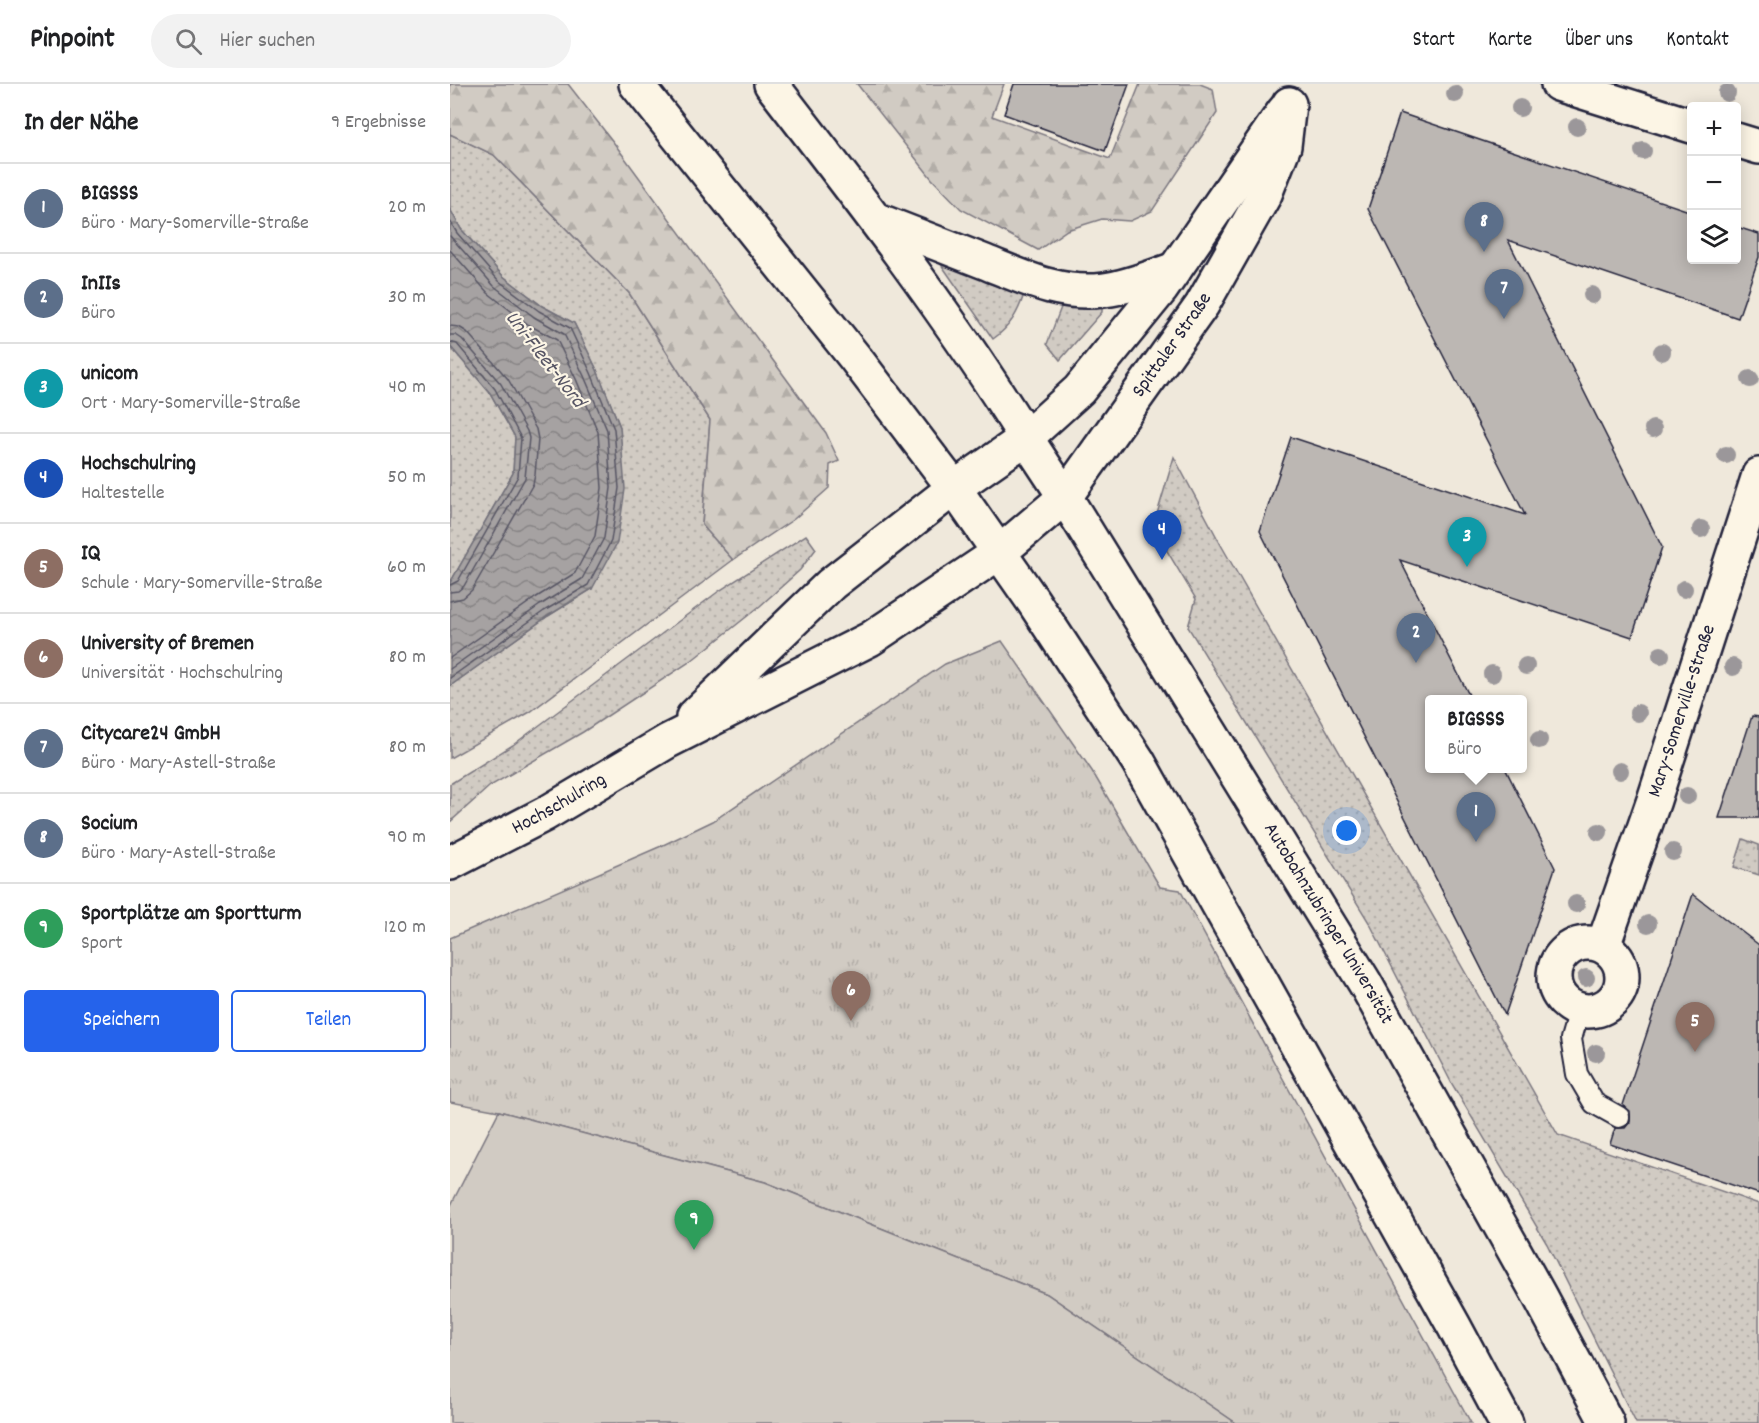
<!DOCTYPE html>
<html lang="de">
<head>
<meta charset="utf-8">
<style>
  :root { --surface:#fff; --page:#f2f2f2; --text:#202124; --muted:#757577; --line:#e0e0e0; --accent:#2563eb }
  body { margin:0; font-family:Dekko,sans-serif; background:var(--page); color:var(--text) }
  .controls { position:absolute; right:18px; top:18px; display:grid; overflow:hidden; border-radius:6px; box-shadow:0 3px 15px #0003 }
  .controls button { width:54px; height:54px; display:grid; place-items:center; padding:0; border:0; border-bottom:2px solid var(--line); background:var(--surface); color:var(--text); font:30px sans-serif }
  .you { position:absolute; left:897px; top:747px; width:21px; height:21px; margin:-15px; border:4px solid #fff; border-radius:50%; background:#1a73e8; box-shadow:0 0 0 9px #1a73e833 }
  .badge { display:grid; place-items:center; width:39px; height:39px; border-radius:50%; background:var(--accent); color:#fff; font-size:20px; font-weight:700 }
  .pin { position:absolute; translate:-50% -50px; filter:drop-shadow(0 2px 3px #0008) }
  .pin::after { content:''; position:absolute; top:32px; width:21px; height:18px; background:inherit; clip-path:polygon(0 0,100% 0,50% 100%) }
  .popup { position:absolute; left:975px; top:611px; width:102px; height:78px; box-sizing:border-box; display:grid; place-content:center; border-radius:6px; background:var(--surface); filter:drop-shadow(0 2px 4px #0005); font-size:20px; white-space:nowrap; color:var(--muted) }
  .popup b { font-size:22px; color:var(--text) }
  .popup::after { content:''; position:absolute; left:50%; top:100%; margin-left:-12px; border:12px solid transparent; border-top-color:var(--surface) }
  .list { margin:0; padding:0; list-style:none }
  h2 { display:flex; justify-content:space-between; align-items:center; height:78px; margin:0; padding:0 24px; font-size:26px }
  h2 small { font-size:20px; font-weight:400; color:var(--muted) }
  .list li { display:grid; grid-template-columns:39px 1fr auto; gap:18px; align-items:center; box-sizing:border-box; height:90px; padding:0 24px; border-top:2px solid var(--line) }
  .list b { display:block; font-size:22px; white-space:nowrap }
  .list p { margin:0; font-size:20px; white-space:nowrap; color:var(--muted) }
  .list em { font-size:20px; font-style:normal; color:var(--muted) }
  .actions { display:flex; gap:12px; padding:18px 24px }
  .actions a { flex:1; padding:14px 0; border:2px solid var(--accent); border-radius:6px; text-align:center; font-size:21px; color:var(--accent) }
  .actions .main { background:var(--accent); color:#fff }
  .icon { flex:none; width:33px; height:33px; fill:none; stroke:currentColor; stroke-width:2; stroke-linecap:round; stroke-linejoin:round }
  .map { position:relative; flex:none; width:1309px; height:1339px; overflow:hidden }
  header { display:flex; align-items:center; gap:36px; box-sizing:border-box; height:84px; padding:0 30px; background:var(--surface); border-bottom:2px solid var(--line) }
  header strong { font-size:28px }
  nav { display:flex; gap:33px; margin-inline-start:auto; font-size:21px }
  .search { width:420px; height:54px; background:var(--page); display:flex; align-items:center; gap:15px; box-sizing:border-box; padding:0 21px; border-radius:33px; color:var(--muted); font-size:22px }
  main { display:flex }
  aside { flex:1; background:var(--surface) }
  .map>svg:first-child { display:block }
  .grass { fill:url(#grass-dots); stroke:#7a767f; stroke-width:1.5 }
  .forest { fill:url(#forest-firs); stroke:#7a767f; stroke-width:1.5 }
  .park { fill:url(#park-tufts); stroke:#7a767f; stroke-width:1.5 }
  .pitch { fill:#d1cbc3; stroke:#7a767f; stroke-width:1.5 }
  .water { fill:url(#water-waves); stroke:#716f79; stroke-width:1.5 }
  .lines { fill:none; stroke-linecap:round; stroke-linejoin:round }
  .shore { stroke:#575564; stroke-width:1.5 }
  .building { fill:#bcb7b3; stroke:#22223b; stroke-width:1.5 }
  .service-casing { stroke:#22223b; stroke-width:24 }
  .minor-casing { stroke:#22223b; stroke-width:38 }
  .tertiary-casing { stroke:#22223b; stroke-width:38 }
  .primary-casing { stroke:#22223b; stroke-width:38 }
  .trunk-casing { stroke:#22223b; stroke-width:38 }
  .service { stroke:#fcf5e5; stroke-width:20 }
  .minor { stroke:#fcf5e5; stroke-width:33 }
  .tertiary { stroke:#fcf5e5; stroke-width:33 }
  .primary { stroke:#fcf5e5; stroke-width:33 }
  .trunk { stroke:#fcf5e5; stroke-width:33 }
  .tree { fill:#9b979a }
  .labels { text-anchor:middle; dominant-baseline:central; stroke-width:4.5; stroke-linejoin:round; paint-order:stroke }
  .street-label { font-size:20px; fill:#22223b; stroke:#fcf5e5 }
  .water-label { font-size:21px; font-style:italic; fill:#575564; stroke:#fcf5e5 }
</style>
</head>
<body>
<header>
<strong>Pinpoint</strong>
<div class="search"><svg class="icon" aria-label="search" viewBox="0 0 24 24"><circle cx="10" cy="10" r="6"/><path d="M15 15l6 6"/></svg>Hier suchen</div>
<nav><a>Start</a><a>Karte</a><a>Über uns</a><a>Kontakt</a></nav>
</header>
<main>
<aside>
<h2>In der Nähe<small>9 Ergebnisse</small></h2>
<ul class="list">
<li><span class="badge" style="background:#5c6f8a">1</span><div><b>BIGSSS</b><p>Büro · Mary-Somerville-Straße</p></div><em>20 m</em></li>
<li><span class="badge" style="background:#5c6f8a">2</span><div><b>InIIs</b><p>Büro</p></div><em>30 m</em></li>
<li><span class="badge" style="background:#0f9aa8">3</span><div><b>unicom</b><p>Ort · Mary-Somerville-Straße</p></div><em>40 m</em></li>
<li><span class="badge" style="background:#1a4fb4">4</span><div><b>Hochschulring</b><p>Haltestelle</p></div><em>50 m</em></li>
<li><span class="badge" style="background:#8d6e63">5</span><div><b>IQ</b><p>Schule · Mary-Somerville-Straße</p></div><em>60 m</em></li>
<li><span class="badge" style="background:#8d6e63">6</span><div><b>University of Bremen</b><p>Universität · Hochschulring</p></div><em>80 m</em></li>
<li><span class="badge" style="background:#5c6f8a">7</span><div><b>Citycare24 GmbH</b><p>Büro · Mary-Astell-Straße</p></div><em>80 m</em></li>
<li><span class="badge" style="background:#5c6f8a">8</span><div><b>Socium</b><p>Büro · Mary-Astell-Straße</p></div><em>90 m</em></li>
<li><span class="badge" style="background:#2e9e5b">9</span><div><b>Sportplätze am Sportturm</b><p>Sport</p></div><em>120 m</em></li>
</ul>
<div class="actions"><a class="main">Speichern</a><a>Teilen</a></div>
</aside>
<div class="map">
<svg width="1309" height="1339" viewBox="0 0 1309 1339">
  <defs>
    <pattern id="grass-dots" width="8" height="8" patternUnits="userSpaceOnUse" patternTransform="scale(1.5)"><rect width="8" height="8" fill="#d1cbc3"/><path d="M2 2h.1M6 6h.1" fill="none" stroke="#b3aea8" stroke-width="1.8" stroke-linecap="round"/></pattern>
    <pattern id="forest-firs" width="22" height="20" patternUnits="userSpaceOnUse" patternTransform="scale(1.5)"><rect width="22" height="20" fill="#d1cbc3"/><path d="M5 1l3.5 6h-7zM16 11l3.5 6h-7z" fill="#b3aea8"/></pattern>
    <pattern id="park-tufts" width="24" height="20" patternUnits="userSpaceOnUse" patternTransform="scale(1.5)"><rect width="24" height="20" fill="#d1cbc3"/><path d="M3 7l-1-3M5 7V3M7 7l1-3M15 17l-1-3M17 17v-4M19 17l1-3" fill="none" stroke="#b3aea8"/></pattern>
    <pattern id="water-waves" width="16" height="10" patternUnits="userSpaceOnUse" patternTransform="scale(1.5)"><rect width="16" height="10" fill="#a6a2a2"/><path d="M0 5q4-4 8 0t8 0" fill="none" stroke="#878485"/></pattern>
  </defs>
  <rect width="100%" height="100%" fill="#efe8db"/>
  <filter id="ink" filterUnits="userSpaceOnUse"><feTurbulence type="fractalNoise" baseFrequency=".0167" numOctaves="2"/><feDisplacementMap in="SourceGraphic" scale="12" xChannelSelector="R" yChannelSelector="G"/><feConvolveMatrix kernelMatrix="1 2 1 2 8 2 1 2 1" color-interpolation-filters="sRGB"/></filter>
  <g filter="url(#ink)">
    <g class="grass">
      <path d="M0,50L44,71L179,209L260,336L252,441L283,476L80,628L0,674V602L98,532L142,505L170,343L147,286L124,239L92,222L53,192L11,145L0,125Z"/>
      <path d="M486,173L505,177L538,199L574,210C568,229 560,243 543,255Z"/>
      <path d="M613,218L648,219L652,223V228L610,276L597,260Z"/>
      <path d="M0,262L40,309L65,353L63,389L0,499Z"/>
      <path d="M724,373L771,461L1108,1051L1309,1120V1339H1186L1097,1160L1002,1000L920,840L738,543L746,515L699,437L707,430Z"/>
      <path d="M356,451L366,465L350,486L310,522L241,577L133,648L40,702L0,738V700L63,661L269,507Z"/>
      <path d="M1293,755L1309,761V791L1284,783Z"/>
    </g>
    <g class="forest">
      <path d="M0,0H118L164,59L376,349L389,377L380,381L379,404L344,435L283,476L252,441L260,336L179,209L44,71L0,50Z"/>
      <path d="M407,0H554L542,32L660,75L690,0H750L763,5L767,29L702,127L680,137L652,135L617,146L588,166L511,125L482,95Z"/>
    </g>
    <path class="park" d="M552,557L642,687L710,803L730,806L1021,1339H786L597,1210L315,1098L49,1027L0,1018V854L209,763L263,737L495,580Z"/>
    <path class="pitch" d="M49,1027L315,1098L597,1210L786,1339H0V1123Z"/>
    <path class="water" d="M0,125L11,145L53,192L92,222L124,239L147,286L170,343L175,405L167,459L142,505L98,532L0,602V499L63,389L65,353L40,309L0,262Z"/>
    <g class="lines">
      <g class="shore">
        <path d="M0,137L7,149L49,197L89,227L120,244L141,289L164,345L169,404L161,457L138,501L94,527L0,594"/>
        <path d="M0,152L44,202L84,233L114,250L134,292L157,346L161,404L154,454L132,495L90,521L0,585"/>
        <path d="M0,166L38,209L79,241L107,256L126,295L148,348L152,404L145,452L125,489L85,514L0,574"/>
        <path d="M0,242L9,243L17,248L58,295L86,345L88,355L85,391L83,400L22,506L13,514L0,517"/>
        <path d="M0,251H6L12,255L51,300L77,347L79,354L75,394L14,502L8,507L0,508"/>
        <path d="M0,258L7,260L45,305L71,354L68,392L8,497L0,501"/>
      </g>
    </g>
    <g class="building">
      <path d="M564,0H679L655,67L554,30Z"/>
      <path d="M950,29L1242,128V176H1287V143L1309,150V173L1288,234L1058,156L1212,463L1182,553L950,476L1021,615H980V684H1055L1105,784L1055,931L810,447L841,353L1075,431L918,125Z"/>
      <path d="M1302,632L1309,633V734H1269Z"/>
      <path d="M1243,810L1309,861V1110L1160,1060L1165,1044H1175L1180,1038V1027L1173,1021Z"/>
    </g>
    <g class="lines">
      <defs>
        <path id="service" d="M1129,927L1121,955L1127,990L1144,1019L1169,1033"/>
        <g id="minor">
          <path d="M1108,0L1242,42"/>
          <path d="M1286,56L1309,63"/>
          <path d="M576,354L629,306L712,204L834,27"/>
          <path id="s1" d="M615,413L752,221L815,110L834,62L839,20"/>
          <circle cx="1138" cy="893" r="34"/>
          <path id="s2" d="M1153,862L1204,716L1309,391"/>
        </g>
        <g id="tertiary">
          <path d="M243,633L381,500L504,404L576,354"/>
          <path id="s3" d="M0,779L95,730L218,657L420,555L550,468L615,413"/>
        </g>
        <g id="primary">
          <path id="s4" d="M576,354L615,413L915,899L1089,1211L1157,1339"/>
          <path d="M504,404L583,517L688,677L1004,1242L1056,1339"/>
        </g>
        <g id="trunk">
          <path d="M186,0L406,275L504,404"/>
          <path d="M321,0C410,115 499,230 576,354"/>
          <path d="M427,136C463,150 499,164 535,178C573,193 611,212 654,206C678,203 702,193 725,185"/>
        </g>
      </defs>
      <use href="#service" class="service-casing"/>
      <use href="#minor" class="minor-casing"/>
      <use href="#tertiary" class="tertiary-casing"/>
      <use href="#primary" class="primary-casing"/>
      <use href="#trunk" class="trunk-casing"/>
      <use href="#service" class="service"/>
      <use href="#minor" class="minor"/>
      <use href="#tertiary" class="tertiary"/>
      <use href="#primary" class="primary"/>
      <use href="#trunk" class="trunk"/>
    </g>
    <g class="tree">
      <circle cx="1277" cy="9" r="9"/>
      <circle cx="1005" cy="10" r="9"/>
      <circle cx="1070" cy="24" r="9"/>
      <circle cx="1127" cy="43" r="9"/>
      <circle cx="1193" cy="67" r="9"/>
      <circle cx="1142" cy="211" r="9"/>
      <circle cx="1212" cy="268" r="9"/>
      <circle cx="1300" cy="295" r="9"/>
      <circle cx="1203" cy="345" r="9"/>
      <circle cx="1276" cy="371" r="9"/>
      <circle cx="1251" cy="445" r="9"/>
      <circle cx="1234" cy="505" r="9"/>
      <circle cx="1211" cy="571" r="9"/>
      <circle cx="1076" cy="582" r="9"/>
      <circle cx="1283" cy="583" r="9"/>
      <circle cx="1042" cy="590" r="9"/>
      <circle cx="1188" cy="629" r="9"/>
      <circle cx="1089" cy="656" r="9"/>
      <circle cx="1170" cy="687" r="9"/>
      <circle cx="1237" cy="712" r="9"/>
      <circle cx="1149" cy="748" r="9"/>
      <circle cx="1223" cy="768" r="9"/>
      <circle cx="1126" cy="820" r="9"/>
      <circle cx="1198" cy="840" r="9"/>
      <circle cx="1136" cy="894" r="9"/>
      <circle cx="1146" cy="969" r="9"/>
    </g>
  </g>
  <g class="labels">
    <g class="street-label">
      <text stroke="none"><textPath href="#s1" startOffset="186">Spittaler Straße</textPath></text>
      <text stroke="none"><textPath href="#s2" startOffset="248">Mary-Somerville-Straße</textPath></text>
      <text stroke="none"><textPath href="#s3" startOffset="124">Hochschulring</textPath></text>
      <text stroke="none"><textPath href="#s4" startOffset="572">Autobahnzubringer Universität</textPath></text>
    </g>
    <g class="water-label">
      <text transform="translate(94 276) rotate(52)">Uni-Fleet-Nord</text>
    </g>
  </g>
</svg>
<div class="controls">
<button>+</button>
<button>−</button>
<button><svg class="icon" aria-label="layers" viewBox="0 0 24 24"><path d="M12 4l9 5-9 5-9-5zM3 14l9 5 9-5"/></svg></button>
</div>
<div class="you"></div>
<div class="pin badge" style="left:1026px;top:758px;background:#5c6f8a">1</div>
<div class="popup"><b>BIGSSS</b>Büro</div>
<div class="pin badge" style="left:966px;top:579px;background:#5c6f8a">2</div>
<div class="pin badge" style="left:1017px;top:483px;background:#0f9aa8">3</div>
<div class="pin badge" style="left:712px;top:476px;background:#1a4fb4">4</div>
<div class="pin badge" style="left:1245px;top:968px;background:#8d6e63">5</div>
<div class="pin badge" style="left:401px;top:937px;background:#8d6e63">6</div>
<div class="pin badge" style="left:1054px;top:235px;background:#5c6f8a">7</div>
<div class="pin badge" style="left:1034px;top:168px;background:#5c6f8a">8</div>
<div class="pin badge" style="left:244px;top:1166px;background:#2e9e5b">9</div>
</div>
</main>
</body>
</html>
